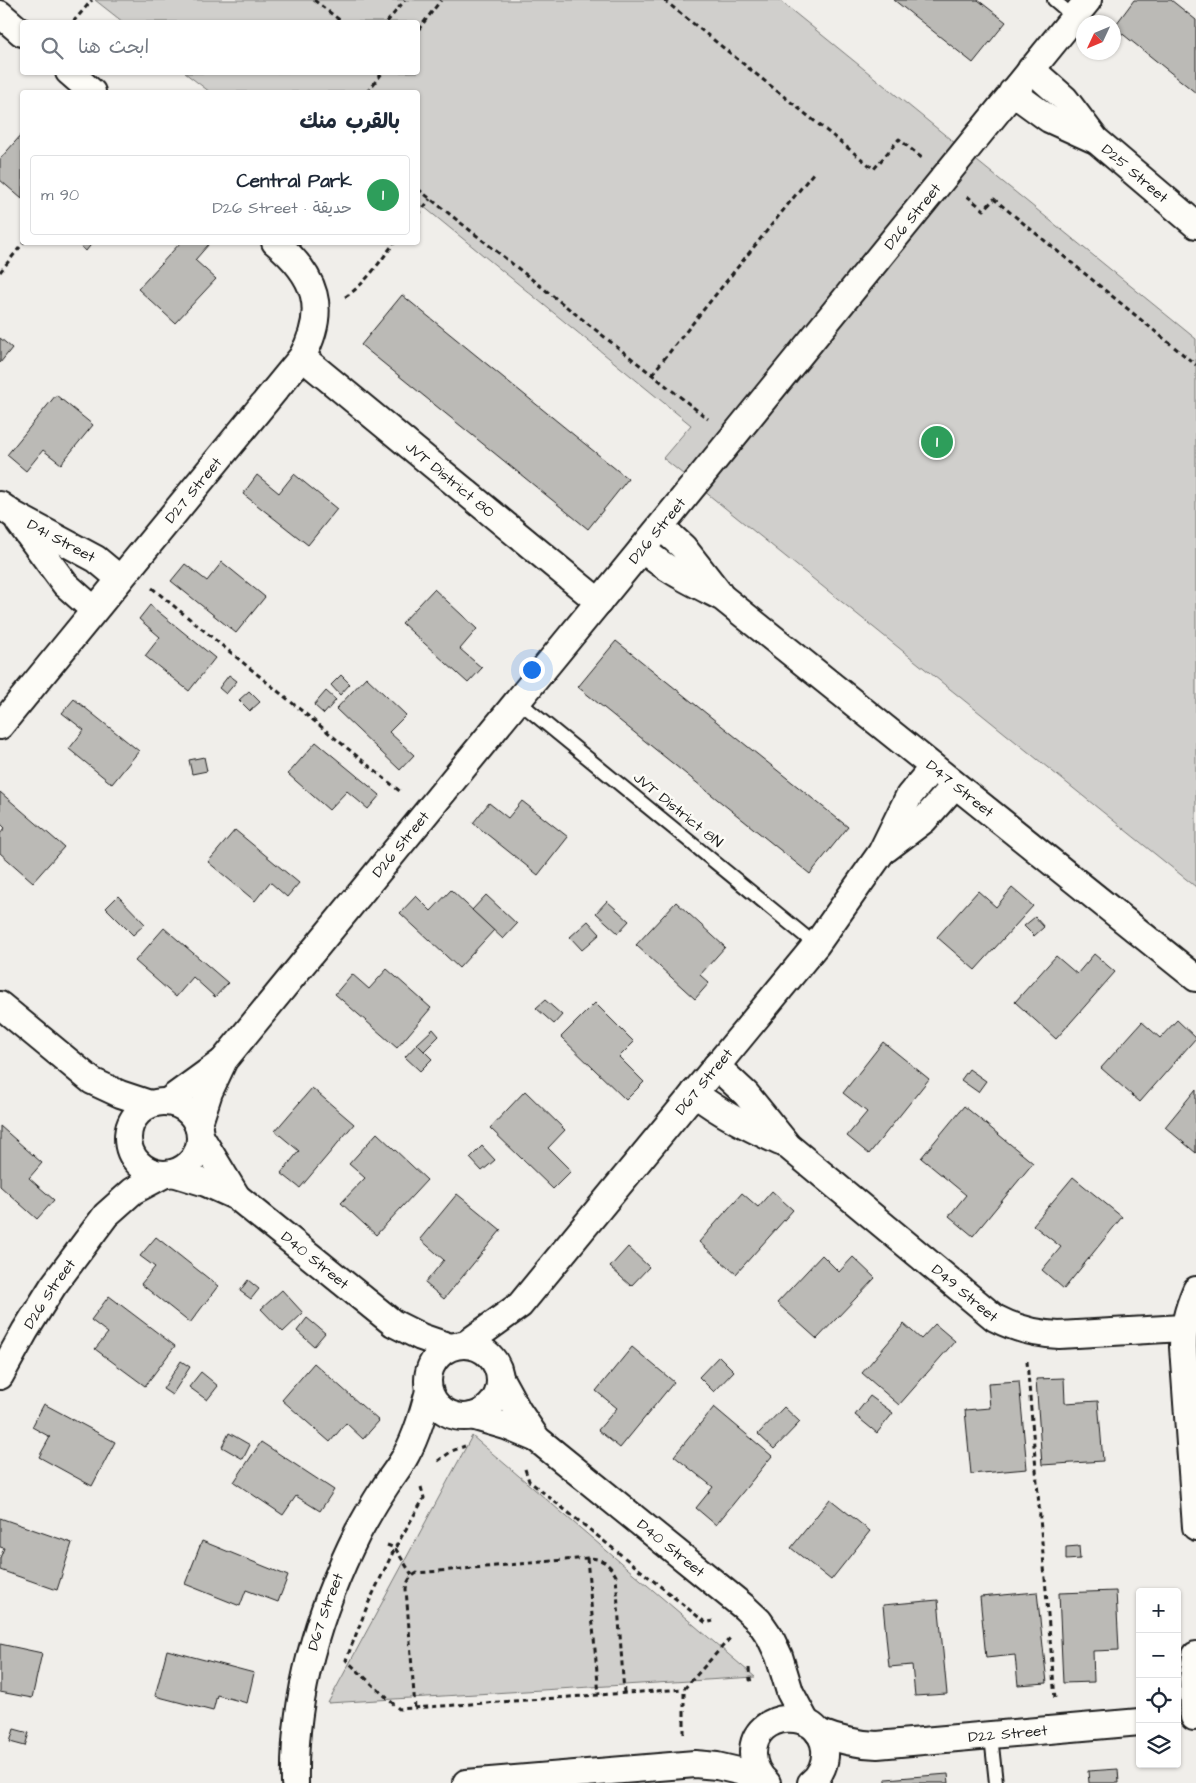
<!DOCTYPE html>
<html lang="ar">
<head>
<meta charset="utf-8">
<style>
  :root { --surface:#fff; --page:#f6f6f7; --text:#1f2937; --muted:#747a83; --line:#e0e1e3; --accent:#1a73e8 }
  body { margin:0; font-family:"Architects Daughter","Playpen Sans Arabic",sans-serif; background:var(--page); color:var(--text); direction:rtl }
  .controls { position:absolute; right:15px; bottom:15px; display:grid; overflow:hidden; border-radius:5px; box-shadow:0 1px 4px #0004 }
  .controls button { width:45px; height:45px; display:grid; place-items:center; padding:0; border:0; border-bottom:1px solid var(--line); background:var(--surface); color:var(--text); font:25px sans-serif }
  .compass { position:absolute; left:1076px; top:15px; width:45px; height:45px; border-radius:50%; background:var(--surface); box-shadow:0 1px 4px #0004; rotate:226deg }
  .you { position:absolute; left:531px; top:669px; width:18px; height:18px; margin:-12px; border:4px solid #fff; border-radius:50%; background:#1a73e8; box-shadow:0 0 0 8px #1a73e833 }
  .badge { display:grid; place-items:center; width:32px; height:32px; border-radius:50%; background:var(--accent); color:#fff; font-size:16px; font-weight:700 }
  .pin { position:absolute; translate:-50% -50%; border:2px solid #fff; box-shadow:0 1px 5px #0006 }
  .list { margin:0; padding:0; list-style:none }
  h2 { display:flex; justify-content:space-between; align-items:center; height:65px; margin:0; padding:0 20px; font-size:21px }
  h2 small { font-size:16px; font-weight:400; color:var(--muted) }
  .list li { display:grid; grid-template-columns:32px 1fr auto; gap:15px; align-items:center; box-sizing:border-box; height:80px; margin:0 10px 10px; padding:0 10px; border:1px solid var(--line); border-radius:5px }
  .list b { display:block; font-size:19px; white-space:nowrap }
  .list p { margin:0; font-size:16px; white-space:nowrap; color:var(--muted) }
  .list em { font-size:16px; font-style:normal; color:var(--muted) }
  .icon { flex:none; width:28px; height:28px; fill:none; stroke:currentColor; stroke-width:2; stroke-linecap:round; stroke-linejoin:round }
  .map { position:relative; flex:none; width:1196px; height:1783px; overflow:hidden; direction:ltr }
  .search { position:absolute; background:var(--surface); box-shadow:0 1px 4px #0004; left:20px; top:20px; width:400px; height:55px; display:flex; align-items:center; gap:12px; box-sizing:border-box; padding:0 18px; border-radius:5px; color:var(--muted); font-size:19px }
  .panel { position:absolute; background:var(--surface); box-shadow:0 1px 4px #0004; left:20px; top:90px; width:400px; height:155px; border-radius:5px; direction:rtl }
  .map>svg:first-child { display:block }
  .green { fill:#d0cfcc; stroke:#767674 }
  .building { fill:#bbbab6; stroke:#1c1c1c }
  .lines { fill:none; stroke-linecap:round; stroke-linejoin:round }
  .lane-casing { stroke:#1c1c1c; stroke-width:16 }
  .street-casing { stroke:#1c1c1c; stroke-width:30 }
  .path { stroke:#1c1c1c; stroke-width:3; stroke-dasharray:5 4; stroke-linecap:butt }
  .lane { stroke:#fdfcf7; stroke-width:12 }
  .street { stroke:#fdfcf7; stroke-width:26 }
  .labels { text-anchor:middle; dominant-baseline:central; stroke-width:5; stroke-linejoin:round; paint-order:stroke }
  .street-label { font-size:15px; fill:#1c1c1c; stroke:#fdfcf7 }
</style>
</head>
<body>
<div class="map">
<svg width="1196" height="1783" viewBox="0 0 1196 1783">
  <rect width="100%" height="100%" fill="#f0eeea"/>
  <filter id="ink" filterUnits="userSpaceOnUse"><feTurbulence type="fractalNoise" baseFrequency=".02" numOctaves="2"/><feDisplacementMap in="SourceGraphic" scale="10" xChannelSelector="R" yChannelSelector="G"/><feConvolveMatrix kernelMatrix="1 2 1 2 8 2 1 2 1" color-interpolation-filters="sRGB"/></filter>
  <g filter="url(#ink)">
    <g class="green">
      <path d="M95,0H779L1196,339V887L663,458L691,425L418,202V92H210L185,73L418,72V22H123Z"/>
      <path d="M472,1436L755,1677L328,1703Z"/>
    </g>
    <g class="building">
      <path d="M894,0H978L1006,22L973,63Z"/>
      <path d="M1134,0H1171L1196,20V93L1114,27Z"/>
      <path d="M22,134V199L0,180V159Z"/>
      <path d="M76,242H93L86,251Z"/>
      <path d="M181,242H208L209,244L195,260L216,279L175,323L138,289Z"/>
      <path d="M402,295L628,479L588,529L361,345Z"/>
      <path d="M0,338L12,348L0,363Z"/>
      <path d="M56,395L93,425L61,464L43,450L26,471L7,455Z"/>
      <path d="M294,474L337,509L308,545L243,494L257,475L279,493Z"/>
      <path d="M222,562L265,597L236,633L171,581L185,564L207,581Z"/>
      <path d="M434,589L477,629L460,649L482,668L468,683L402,623Z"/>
      <path d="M150,605L215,658L189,691L145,656L160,637L139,619Z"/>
      <path d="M616,641L848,827L810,874L578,687Z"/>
      <path d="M229,675L237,681L226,694L219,688Z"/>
      <path d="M341,675L350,684L340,695L331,685Z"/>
      <path d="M366,677L406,715L389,732L414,755L400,770L336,709Z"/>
      <path d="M249,691L260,702L250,711L239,700Z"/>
      <path d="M326,691L336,700L324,714L314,705Z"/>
      <path d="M74,699L139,751L112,784L69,749L84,730L62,713Z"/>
      <path d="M316,742L380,795L368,809L347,791L329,810L288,774Z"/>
      <path d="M204,757L207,771L192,774L189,760Z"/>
      <path d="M0,792L64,847L33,882L0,853V834L5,828L0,823Z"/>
      <path d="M522,801L568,837L538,875L473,823L489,803L508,818Z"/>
      <path d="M235,830L299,883L287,897L270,882L255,901L208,862Z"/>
      <path d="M1012,888L1033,906L975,970L937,937L978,891L996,907Z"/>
      <path d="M451,890L494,930L459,968L400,913L416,896L431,911Z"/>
      <path d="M486,895L517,924L503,939L472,910Z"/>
      <path d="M118,896L145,924L133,935L106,908Z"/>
      <path d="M607,901L629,921L618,933L596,913Z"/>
      <path d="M676,902L725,947L700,975L709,983L695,999L636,945Z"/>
      <path d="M1035,917L1044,927L1034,936L1024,926Z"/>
      <path d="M588,921L600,934L582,950L570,937Z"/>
      <path d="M164,928L228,983L215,997L193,977L176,997L135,961Z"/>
      <path d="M1094,954L1115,972L1056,1039L1015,1002L1056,956L1077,974Z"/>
      <path d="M387,969L431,1008L397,1048L335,994L352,974L369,989Z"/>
      <path d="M545,1000L562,1015L554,1024L536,1008Z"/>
      <path d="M595,1003L634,1042L619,1057L644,1082L626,1100L561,1037Z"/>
      <path d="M1177,1020L1196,1038L1140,1102L1101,1068L1142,1022L1160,1038Z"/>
      <path d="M433,1029L439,1036L424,1051L417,1044Z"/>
      <path d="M883,1042L929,1079L869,1154L847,1136L867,1112L843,1093Z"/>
      <path d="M417,1044L432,1059L420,1071L405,1057Z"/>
      <path d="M969,1069L986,1081L978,1092L961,1080Z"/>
      <path d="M312,1088L354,1124L300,1188L281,1173L299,1151L275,1131Z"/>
      <path d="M1196,1089V1153L1165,1127Z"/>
      <path d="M525,1091L565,1130L548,1148L571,1171L553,1189L490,1128Z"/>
      <path d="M964,1106L1033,1163L973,1236L949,1216L966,1195L921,1158Z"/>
      <path d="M0,1126L42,1163L29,1178L54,1200L37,1219L0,1186Z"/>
      <path d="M377,1133L427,1180L376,1235L341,1203L365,1178L349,1164Z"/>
      <path d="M482,1146L495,1160L482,1171L470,1158Z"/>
      <path d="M1073,1177L1122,1217L1064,1289L1042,1270L1061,1247L1033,1225Z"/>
      <path d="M772,1191L793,1210L736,1274L699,1242L742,1193L758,1207Z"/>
      <path d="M457,1194L501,1230L444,1299L425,1283L444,1260L420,1239Z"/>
      <path d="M156,1237L218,1286L190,1323L141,1284L155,1267L140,1256Z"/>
      <path d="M628,1247L649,1267L631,1286L610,1267Z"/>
      <path d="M822,1255L839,1272L853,1257L875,1278L817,1339L777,1303Z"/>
      <path d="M248,1280L259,1289L251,1299L240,1291Z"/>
      <path d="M282,1290L303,1313L283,1332L261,1309Z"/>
      <path d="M109,1296L175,1346L145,1386L95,1349L108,1333L91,1320Z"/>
      <path d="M307,1318L325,1333L314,1346L297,1331Z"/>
      <path d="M904,1324L921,1339L935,1324L955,1341L899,1405L862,1373Z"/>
      <path d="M632,1347L674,1382L620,1448L598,1430L617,1408L596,1391Z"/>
      <path d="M719,1356L734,1371L714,1392L699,1377Z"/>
      <path d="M181,1361L190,1367L172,1395L163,1389Z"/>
      <path d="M314,1363L379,1421L363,1439L346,1423L330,1442L282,1400Z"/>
      <path d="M201,1372L218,1386L207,1400L189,1387Z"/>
      <path d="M1064,1378L1065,1403L1098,1401L1103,1461L1042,1465L1036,1379Z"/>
      <path d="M1019,1381L1027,1469L971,1474L965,1410L990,1408L988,1383Z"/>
      <path d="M870,1396L893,1413L877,1433L855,1415Z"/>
      <path d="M44,1404L115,1442L92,1486L39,1457L50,1437L32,1427Z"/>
      <path d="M714,1407L772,1456L716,1525L696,1508L713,1487L674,1456Z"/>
      <path d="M784,1407L800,1422L774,1449L758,1434Z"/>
      <path d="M229,1433L250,1445L243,1459L222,1447Z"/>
      <path d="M261,1442L334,1490L320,1511L296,1496L283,1515L234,1482Z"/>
      <path d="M830,1499L870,1531L831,1580L791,1548Z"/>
      <path d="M0,1518L72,1543L57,1590L0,1570V1558L4,1548L0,1547Z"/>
      <path d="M202,1541L288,1576L278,1602L246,1590L240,1606L185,1584Z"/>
      <path d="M1079,1546L1080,1559L1066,1560V1547Z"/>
      <path d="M1116,1591L1119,1650L1093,1651L1094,1682L1063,1683L1059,1593Z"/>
      <path d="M1037,1592L1047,1683L1018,1685L1015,1655L986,1658L980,1597Z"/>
      <path d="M938,1600L947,1694L915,1696L912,1665L889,1667L883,1605Z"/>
      <path d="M0,1644L42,1653L32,1698L0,1692Z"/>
      <path d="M167,1650L254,1673L247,1703L217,1695L213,1711L155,1696Z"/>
      <path d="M14,1729L29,1733L25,1746L10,1742Z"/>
      <path d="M1118,1769L1119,1783H1089L1088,1771Z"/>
      <path d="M948,1774L949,1783H886V1779Z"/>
    </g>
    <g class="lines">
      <defs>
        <g id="lane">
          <path d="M1054,0L1074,17"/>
          <path d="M518,701L816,945"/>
          <path d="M991,1736L996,1783"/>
        </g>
        <g id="street">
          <path d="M0,14L22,33"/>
          <path id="s1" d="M1031,69L1065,99L1096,140L1196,225"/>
          <path d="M69,72L92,92"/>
          <path d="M1012,92L1049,119L1093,139"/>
          <path id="s2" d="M302,357L599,602"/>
          <path id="s3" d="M0,505L14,515L96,559L120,579"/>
          <path d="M19,522L65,584L94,610"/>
          <path d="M661,527L683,547L719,593"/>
          <path id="s4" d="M642,549C666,570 694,583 723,598L1196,978"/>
          <path id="s5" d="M0,726L302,357C328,309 316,276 275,242"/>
          <path d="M886,849L924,820L955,785"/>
          <path d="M0,1005L92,1081L120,1094L150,1104"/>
          <path id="s6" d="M716,1066L746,1094L788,1146L995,1318C1016,1329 1035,1334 1059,1335L1183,1328"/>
          <path d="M694,1093C721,1114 750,1128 780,1142"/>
          <circle cx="164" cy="1138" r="36"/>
          <path d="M167,1102L222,1062"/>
          <path id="s7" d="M198,1126L209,1092L224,1060L642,549L1088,0"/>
          <path d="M200,1136L237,1197"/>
          <path id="s8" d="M173,1173L206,1183L237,1197L393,1323L421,1337L450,1347"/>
          <path d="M1196,1290C1188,1309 1183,1326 1183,1347L1196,1527"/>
          <path id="s9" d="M466,1344L520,1305L816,945L881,853L909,796L933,767"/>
          <circle cx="464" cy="1381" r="36"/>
          <path id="s10" d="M0,1376L25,1331L53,1286L106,1215L133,1191L165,1174"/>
          <path id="s11" d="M501,1380L518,1411L537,1439L744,1607L759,1621L770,1637L779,1656L790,1692L806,1722"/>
          <path d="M472,1416L506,1426L537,1439"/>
          <path d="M1194,1717L1193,1678L1196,1655"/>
          <path id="s12" d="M818,1732C838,1740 855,1744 877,1745L1140,1722"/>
          <path id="s13" d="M295,1783C293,1695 319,1610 358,1532C366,1518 374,1503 383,1490C390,1478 400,1467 406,1455C417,1435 423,1413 429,1391"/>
          <path d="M466,1783L695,1764L717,1766L760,1776"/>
          <path d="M767,1783C758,1775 753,1766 753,1753C753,1710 820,1706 825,1749C826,1762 821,1775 811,1783"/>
        </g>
      </defs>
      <use href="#lane" class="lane-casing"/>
      <use href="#street" class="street-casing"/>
      <g class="path">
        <path d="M314,0L342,22"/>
        <path d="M664,0L874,169L899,139L922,158"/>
        <path d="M73,22L92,0"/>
        <path d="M387,22L405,0"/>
        <path d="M418,30L441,0"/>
        <path d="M367,92L383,72"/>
        <path d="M418,189L708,419"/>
        <path d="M967,196L984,210L994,199L1196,365"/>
        <path d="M418,215L430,199"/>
        <path d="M0,272L24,242"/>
        <path d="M345,297C365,285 380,261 395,242"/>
        <path d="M652,374L814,172"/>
        <path d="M152,588L402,793"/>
        <path d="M1027,1361L1055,1699"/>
        <path d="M438,1461L452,1451L465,1446"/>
        <path d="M525,1469L529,1481L706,1623L713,1621"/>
        <path d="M421,1487L424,1498L395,1548L368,1604L346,1660L399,1709L684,1689"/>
        <path d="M387,1545L395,1548L412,1575"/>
        <path d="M587,1558L599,1695"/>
        <path d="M749,1668L750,1680L755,1679"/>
        <path d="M415,1708L406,1589C407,1581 410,1577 417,1573L587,1558C601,1558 609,1563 616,1576L624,1693"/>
        <path d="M684,1734V1689L732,1636"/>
      </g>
      <use href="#lane" class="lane"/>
      <use href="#street" class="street"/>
    </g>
  </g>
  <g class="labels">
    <g class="street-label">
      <text stroke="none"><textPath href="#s1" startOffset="148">D25 Street</textPath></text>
      <text stroke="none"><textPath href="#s7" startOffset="1160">D26 Street</textPath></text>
      <text stroke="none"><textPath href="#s2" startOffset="192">JVT District 8O</textPath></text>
      <text stroke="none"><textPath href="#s5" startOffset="305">D27 Street</textPath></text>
      <text stroke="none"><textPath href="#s7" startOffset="755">D26 Street</textPath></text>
      <text stroke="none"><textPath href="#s3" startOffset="71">D41 Street</textPath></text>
      <text stroke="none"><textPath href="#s4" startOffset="399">D47 Street</textPath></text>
      <text transform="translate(678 810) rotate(39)">JVT District 8N</text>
      <text stroke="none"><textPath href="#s7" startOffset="350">D26 Street</textPath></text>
      <text stroke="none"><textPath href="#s9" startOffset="356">D67 Street</textPath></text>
      <text stroke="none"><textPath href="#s8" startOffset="169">D40 Street</textPath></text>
      <text stroke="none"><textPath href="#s6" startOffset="338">D49 Street</textPath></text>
      <text stroke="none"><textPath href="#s10" startOffset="96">D26 Street</textPath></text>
      <text stroke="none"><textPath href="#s11" startOffset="242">D40 Street</textPath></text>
      <text stroke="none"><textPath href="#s13" startOffset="175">D67 Street</textPath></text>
      <text stroke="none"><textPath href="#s12" startOffset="192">D22 Street</textPath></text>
    </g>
  </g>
</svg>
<div class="controls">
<button>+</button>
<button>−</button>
<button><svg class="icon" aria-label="locate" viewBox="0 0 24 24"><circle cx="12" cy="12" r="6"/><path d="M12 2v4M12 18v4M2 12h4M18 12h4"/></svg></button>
<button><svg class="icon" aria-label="layers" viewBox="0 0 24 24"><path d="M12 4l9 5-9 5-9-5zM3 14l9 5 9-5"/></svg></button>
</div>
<svg class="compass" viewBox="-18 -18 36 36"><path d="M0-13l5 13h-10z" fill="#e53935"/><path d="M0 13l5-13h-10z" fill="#747a83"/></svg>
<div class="you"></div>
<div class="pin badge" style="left:937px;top:442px;background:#2e9e5b">1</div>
<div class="search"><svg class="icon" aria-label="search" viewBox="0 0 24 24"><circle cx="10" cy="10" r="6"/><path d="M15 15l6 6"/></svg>ابحث هنا</div>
<section class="panel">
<h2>بالقرب منك<small></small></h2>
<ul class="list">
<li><span class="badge" style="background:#2e9e5b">1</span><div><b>Central Park</b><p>حديقة · D26 Street</p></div><em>90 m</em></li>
</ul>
</section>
</div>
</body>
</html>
